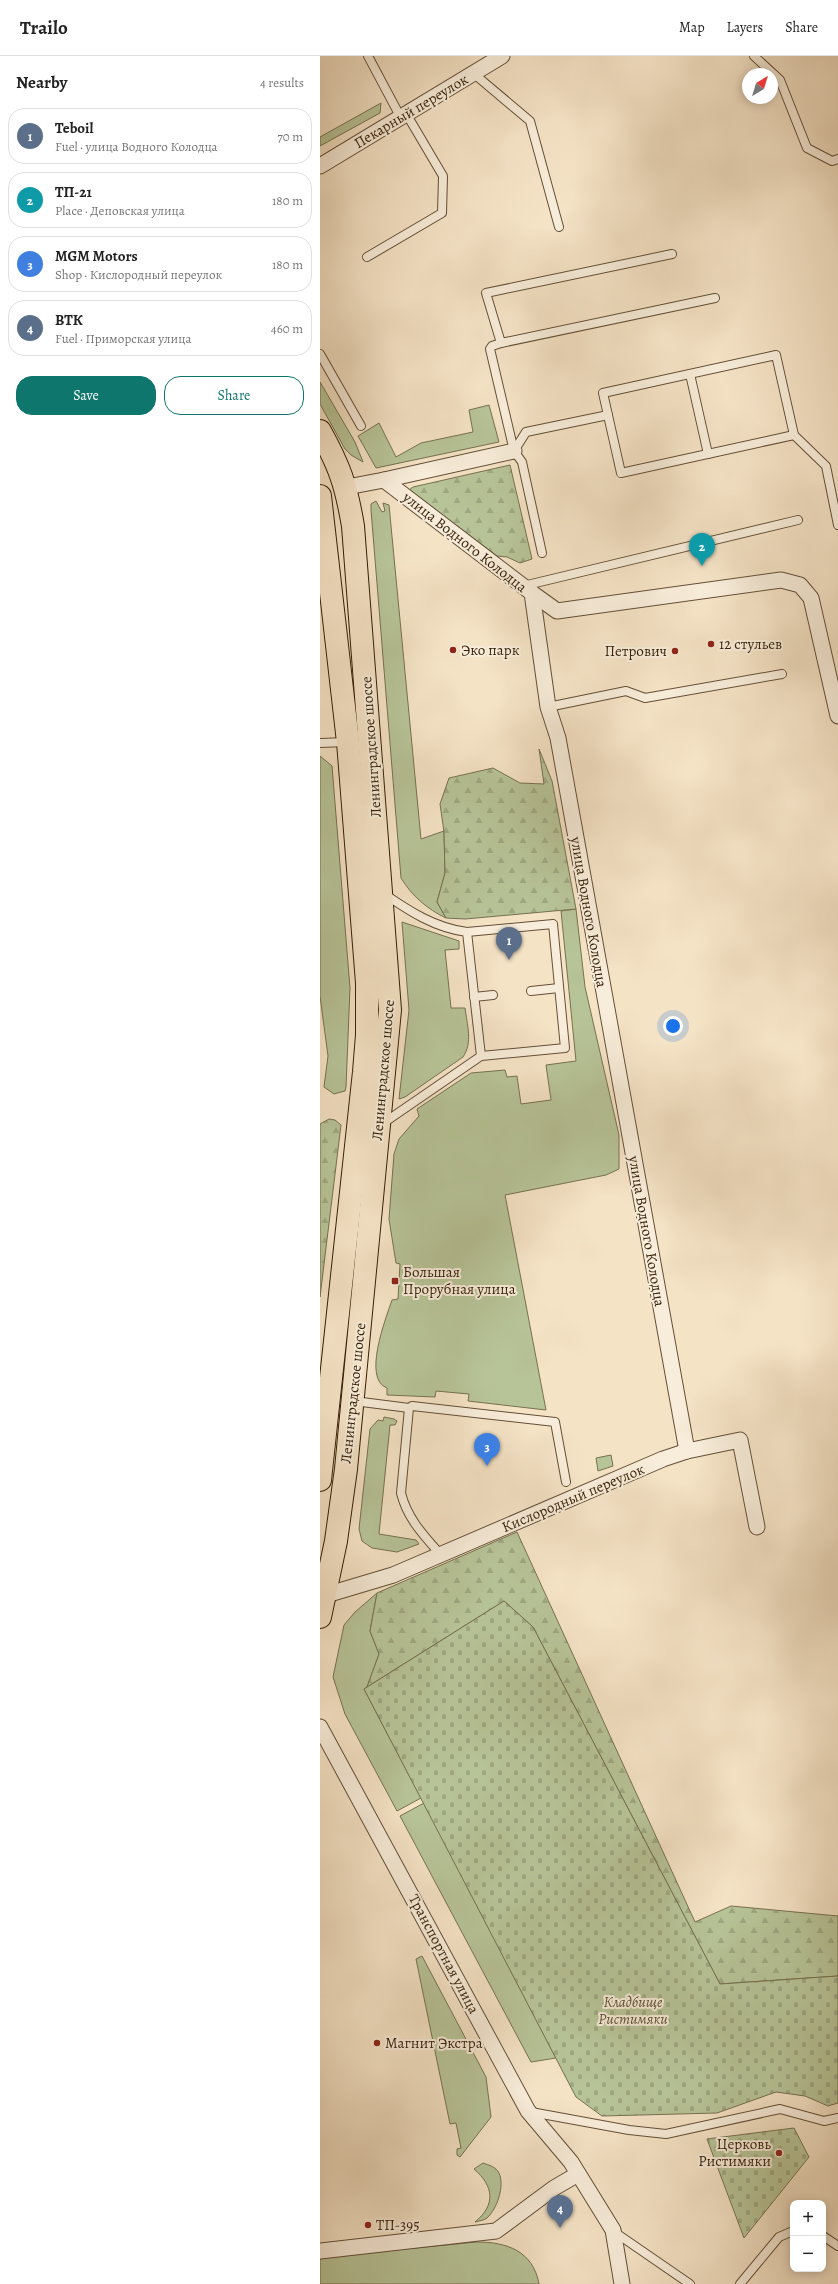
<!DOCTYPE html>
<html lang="en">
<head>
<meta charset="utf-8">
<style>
  :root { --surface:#fff; --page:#f6f6f6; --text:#222; --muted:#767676; --line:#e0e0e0; --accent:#0f766e }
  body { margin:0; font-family:Alegreya,serif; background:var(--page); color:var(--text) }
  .controls { position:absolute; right:12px; bottom:12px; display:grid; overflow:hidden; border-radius:8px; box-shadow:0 2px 10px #0003 }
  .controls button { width:36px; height:36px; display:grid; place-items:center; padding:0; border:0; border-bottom:1px solid var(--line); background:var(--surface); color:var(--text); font:20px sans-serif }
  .compass { position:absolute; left:422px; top:12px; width:36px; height:36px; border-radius:50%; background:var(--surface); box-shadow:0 2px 10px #0003; rotate:38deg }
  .you { position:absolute; left:353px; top:970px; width:14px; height:14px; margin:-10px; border:3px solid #fff; border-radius:50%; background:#1a73e8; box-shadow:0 0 0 6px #1a73e833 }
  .badge { display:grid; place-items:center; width:26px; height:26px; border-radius:50%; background:var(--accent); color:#fff; font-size:13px; font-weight:700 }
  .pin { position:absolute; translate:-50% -33px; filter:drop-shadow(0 1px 2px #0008) }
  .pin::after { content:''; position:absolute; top:21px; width:14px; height:12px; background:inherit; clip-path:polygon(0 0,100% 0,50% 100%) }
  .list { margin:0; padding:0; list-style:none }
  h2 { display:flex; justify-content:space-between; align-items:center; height:52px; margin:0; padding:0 16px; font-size:17px }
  h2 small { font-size:13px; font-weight:400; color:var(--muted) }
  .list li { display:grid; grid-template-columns:26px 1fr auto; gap:12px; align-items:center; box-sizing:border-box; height:56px; margin:0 8px 8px; padding:0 8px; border:1px solid var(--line); border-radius:16px }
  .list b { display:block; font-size:15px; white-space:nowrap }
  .list p { margin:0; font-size:13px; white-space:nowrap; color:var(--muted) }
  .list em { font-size:13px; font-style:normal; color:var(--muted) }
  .actions { display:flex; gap:8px; padding:12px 16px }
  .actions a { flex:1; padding:9px 0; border:1px solid var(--accent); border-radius:16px; text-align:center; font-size:14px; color:var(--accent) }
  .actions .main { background:var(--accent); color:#fff }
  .map { position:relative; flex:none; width:518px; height:2228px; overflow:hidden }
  header { display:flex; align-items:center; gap:24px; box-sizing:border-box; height:56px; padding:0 20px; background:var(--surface); border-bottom:1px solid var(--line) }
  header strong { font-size:19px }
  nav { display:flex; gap:22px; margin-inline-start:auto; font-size:14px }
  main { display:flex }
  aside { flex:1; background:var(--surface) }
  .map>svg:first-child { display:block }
  .grass { fill:#b7c498; stroke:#767150 }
  .forest { fill:url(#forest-firs); stroke:#767150 }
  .cemetery { fill:url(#cemetery-stones); stroke:#767150 }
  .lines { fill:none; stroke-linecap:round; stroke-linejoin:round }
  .service-casing { stroke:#644f37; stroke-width:10 }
  .minor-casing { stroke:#644f37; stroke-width:17 }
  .primary-casing { stroke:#341e07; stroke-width:24 }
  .service { stroke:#f8edda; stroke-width:8 }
  .minor { stroke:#f8edda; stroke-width:15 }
  .primary { stroke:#f5e3c6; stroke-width:22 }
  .poi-dot { fill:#8f2418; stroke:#f8edda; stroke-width:1.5 }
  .labels { text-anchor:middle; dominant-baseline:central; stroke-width:4; stroke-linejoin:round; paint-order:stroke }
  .street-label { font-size:15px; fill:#341e07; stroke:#f8edda }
  .poi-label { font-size:15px; fill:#341e07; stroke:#f8edda; text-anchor:start }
  .park-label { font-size:15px; font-style:italic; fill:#5b5032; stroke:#f8edda }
</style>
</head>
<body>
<header>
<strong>Trailo</strong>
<nav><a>Map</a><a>Layers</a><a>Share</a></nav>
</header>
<main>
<aside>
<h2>Nearby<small>4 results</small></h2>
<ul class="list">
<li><span class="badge" style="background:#5c6f8a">1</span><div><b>Teboil</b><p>Fuel · улица Водного Колодца</p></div><em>70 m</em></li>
<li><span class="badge" style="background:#0f9aa8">2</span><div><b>ТП-21</b><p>Place · Деповская улица</p></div><em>180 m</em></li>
<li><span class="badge" style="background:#3f7fe0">3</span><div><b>MGM Motors</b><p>Shop · Кислородный переулок</p></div><em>180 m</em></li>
<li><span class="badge" style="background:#5c6f8a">4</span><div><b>ВТК</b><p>Fuel · Приморская улица</p></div><em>460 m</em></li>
</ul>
<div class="actions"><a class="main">Save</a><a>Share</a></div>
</aside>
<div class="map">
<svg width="518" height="2228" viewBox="0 0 518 2228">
  <defs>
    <pattern id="forest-firs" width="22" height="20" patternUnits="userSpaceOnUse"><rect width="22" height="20" fill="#b7c498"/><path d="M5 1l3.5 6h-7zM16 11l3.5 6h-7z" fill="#9ea882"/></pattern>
    <pattern id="cemetery-stones" width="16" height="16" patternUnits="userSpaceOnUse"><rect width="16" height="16" fill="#b7c498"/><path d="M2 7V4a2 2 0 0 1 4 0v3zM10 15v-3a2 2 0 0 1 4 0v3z" fill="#9ea882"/></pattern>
  </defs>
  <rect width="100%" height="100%" fill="#f5e3c6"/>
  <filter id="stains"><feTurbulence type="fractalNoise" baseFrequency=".005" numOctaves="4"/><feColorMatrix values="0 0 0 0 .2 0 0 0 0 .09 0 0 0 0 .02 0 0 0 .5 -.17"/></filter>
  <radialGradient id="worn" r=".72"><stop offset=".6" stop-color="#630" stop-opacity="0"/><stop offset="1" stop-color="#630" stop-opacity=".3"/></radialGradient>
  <g class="grass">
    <path d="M61,47L60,57L0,90V81Z"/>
    <path d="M0,326L35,386L43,406L31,399L25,393L0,348Z"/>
    <path d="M169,349L179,386L56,412L38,380L59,367L76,401L101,387L153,376L149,354Z"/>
    <path d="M56,445L62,456L65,455L63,447L69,449L101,783L124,775L125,817L117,846L126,862C107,853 92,840 81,822L51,454V448Z"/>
    <path d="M0,700L12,710L30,932L26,1031L25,1035L14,1038L4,1031L8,1000L0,940Z"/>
    <path d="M256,853L265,931L299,1079V1113L286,1119L185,1139L226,1354L148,1345L149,1338L116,1335L115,1341L67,1339V1332C42,1323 66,1262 72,1244L78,1243L80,1208L76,1207L69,1163L74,1098L79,1083L99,1060L97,1053L151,1017L185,1014L187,1021L197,1020L201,1048L231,1044L226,1009L256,1005L241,855Z"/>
    <path d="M82,866L139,885V893L125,894L131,952H145C147,968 153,987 143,1001L85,1041L79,1043L89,954Z"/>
    <path d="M64,1361L74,1363L77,1365L75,1369H70L59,1478L96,1484L99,1488L77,1496L52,1492L42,1485L39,1473L50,1373L58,1364L63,1365Z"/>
    <path d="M291,1399L293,1410L278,1415L276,1402Z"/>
    <path d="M57,1537L50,1575L59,1598L47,1631L44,1633L101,1742L77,1755L25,1658L13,1621L24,1569L35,1556Z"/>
    <path d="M104,1747L236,2002L211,2006L80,1760Z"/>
    <path d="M102,1900L166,2021L171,2061L140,2101L137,2099V2093L141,2092L136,2067L130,2068L96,1903Z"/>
    <path d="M163,2107C169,2109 176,2111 179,2117C185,2130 177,2153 167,2162C165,2164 159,2165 155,2166C176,2149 174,2130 154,2113Z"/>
    <path d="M157,2186C187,2186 213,2195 219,2228H0V2201Z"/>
  </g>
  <g class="forest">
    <path d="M190,409L212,503L200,507L187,501L177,500L89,434L93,431Z"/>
    <path d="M219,693L232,725L256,853L145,863L126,862L117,846L125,817L124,776L120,748L129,722L173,712L200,727L224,728Z"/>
    <path d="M9,1063L15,1064L21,1069L0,1241V1068Z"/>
    <path d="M197,1476L375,1866L411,1850L518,1860V1920L400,1928L213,1571L184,1545L47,1631L59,1598L50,1575L57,1537Z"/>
  </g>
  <g class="cemetery">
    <path d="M184,1545L213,1571L400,1928L518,1920V2047L508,2050L485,2040L456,2036L397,2057L282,2060L256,2041L44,1633Z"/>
    <path d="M474,2072L489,2101L424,2182L387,2083Z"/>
  </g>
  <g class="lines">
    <defs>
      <g id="service">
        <path d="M48,0L81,62"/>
        <path d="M434,0L460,24L487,92L512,105L518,103"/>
        <path d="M153,17L210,65L239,171"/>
        <path d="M352,198L166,237L181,287L395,242"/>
        <path d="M47,201L122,157L123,120L87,59"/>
        <path d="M181,287L172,290L170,293L194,395L202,406L222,497"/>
        <path d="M0,298L41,370"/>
        <path d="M456,299L474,379L301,417L283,337Z"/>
        <path d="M370,318L388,398"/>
        <path d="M474,379L506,410L518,469"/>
        <path d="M194,395L206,376L288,359"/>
        <path d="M203,530L478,464"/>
        <path d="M228,651L306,635L325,642L462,618"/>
        <path d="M0,687L27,686"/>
        <path d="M147,876L233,868L245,992L161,1000"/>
        <path d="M211,935L239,932"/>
        <path d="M154,941L173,939"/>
        <path d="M62,1068L161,1000L147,876C115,872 89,855 63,837"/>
        <path d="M34,1345L89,1352"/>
        <path d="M121,1499C104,1480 87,1462 81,1437L89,1352L92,1350L235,1366L246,1426"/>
        <path d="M211,2056L309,2074L346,2078L460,2053L504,2065L518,2062"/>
        <path d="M293,2175L370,2228"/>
        <path d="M503,2180L518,2190"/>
        <path d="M420,2228L459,2181L473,2175"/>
      </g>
      <g id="minor">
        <path d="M0,110L182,0"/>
        <path d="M64,424L194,395"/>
        <path d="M27,431L64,424L212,537L228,651L238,682L367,1395"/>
        <path d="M212,537L237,555L461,524L480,529L491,542L518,660"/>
        <path d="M6,1539L73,1519L343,1403L367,1395L420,1384L437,1471"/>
        <path d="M0,1671L208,2055L251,2106L293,2174L302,2228"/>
        <path d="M0,2195L176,2175L234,2132L258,2118"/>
      </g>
      <g id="primary">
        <path d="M0,375C20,411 26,429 33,470L70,954L26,1413L16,1485L0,1561"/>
        <path d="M0,440L28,686L47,927V979L44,1016L0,1424"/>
      </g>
    </defs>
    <use href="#service" class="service-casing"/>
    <use href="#minor" class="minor-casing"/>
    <use href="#primary" class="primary-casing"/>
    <use href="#service" class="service"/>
    <use href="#minor" class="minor"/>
    <use href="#primary" class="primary"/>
  </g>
  <g class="poi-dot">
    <circle cx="391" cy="588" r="4"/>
    <circle cx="133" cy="594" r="4"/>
    <circle cx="355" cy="595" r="4"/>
    <rect x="71" y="1221" width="8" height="8" rx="2"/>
    <circle cx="57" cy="1987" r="4"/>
    <circle cx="459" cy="2097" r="4"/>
    <circle cx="48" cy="2169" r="4"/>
  </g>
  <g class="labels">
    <g class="street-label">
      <text transform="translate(91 55) rotate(-31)">Пекарный переулок</text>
      <text transform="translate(145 486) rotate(38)">улица Водного Колодца</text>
      <text transform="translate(51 691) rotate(-94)">Ленинградское шоссе</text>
      <text transform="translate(269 856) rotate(80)">улица Водного Колодца</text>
      <text transform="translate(63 1014) rotate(-85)">Ленинградское шоссе</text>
      <text transform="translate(327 1175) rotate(80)">улица Водного Колодца</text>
      <text transform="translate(33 1337) rotate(-84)">Ленинградское шоссе</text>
      <text transform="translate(253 1442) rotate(-23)">Кислородный переулок</text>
      <text transform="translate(124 1898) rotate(62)">Транспортная улица</text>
    </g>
    <g class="poi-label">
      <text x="399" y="588">12 стульев</text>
      <text x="141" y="594">Эко парк</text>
      <text x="347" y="595" text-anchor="end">Петрович</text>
      <text x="83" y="1216">Большая<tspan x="83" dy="17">Прорубная улица</tspan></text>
      <text x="65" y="1987">Магнит Экстра</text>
      <text x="451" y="2088" text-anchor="end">Церковь<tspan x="451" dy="17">Ристимяки</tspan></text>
      <text x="56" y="2169">ТП-395</text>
    </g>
    <g class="park-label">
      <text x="313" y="1946">Кладбище<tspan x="313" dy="17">Ристимяки</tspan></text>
    </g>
  </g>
  <rect width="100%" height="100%" filter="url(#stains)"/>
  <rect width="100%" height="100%" fill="url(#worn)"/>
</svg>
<div class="controls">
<button>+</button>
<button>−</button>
</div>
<svg class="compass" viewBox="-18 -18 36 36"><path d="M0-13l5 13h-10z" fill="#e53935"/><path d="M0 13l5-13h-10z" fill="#767676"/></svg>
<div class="you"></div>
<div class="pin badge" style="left:189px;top:904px;background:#5c6f8a">1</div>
<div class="pin badge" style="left:382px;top:510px;background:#0f9aa8">2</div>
<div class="pin badge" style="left:167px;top:1410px;background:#3f7fe0">3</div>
<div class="pin badge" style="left:240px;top:2172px;background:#5c6f8a">4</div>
</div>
</main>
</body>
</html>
